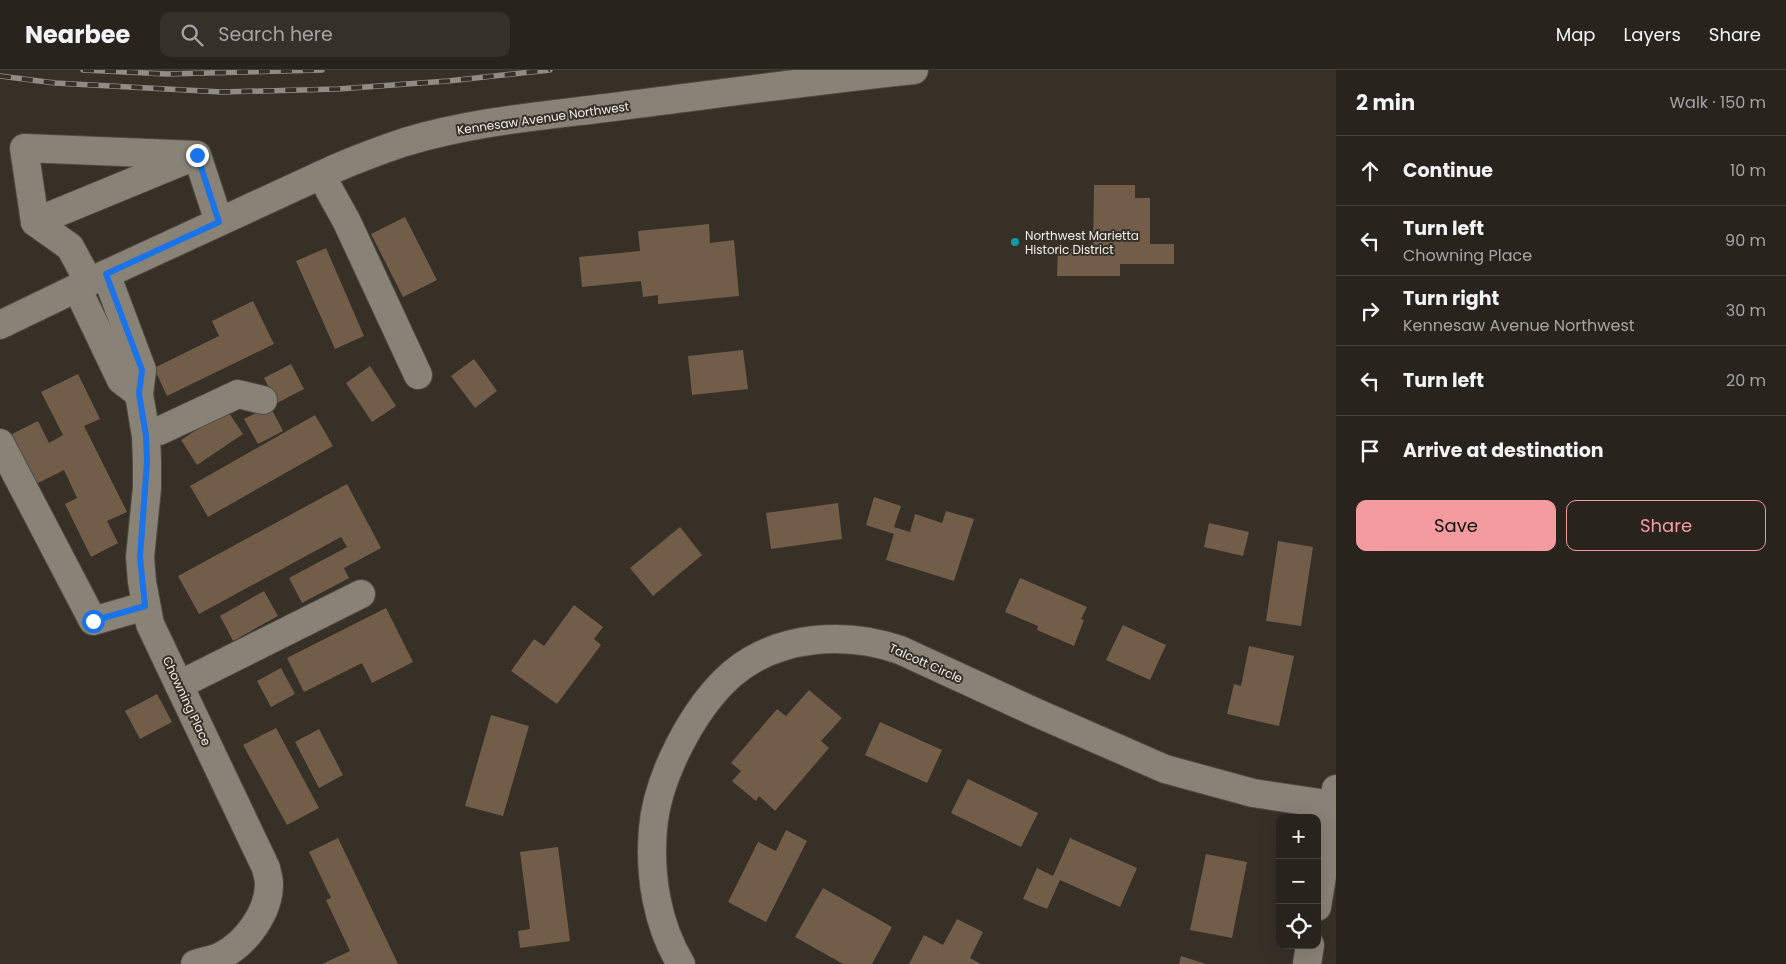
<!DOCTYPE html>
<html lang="en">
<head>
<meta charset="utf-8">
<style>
  :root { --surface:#28241d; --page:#34302a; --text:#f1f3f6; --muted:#a5a4a4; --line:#44413b; --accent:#f49b9f }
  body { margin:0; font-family:Poppins,sans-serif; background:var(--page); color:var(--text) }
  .controls { position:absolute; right:15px; bottom:15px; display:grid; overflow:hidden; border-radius:10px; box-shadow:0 5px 20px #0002 }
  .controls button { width:45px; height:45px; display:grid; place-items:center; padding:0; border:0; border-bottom:1px solid var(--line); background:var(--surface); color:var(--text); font:25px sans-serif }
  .stop { position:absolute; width:15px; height:15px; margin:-11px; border:4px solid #1a73e8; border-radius:50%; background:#fff }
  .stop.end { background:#1a73e8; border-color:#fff; box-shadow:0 1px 5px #0008 }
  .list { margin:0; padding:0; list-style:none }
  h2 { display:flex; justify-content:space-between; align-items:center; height:65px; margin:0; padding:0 20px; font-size:21px }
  h2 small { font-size:16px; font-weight:400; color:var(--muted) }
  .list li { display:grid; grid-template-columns:32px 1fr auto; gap:15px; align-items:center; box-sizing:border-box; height:70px; padding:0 20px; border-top:1px solid var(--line) }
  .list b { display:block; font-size:19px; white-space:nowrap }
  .list p { margin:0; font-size:16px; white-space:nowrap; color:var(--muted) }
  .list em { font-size:16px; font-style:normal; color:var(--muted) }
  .actions { display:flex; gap:10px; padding:15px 20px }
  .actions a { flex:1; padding:11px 0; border:1px solid var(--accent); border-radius:10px; text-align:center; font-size:18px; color:var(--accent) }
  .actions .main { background:var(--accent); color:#111 }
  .icon { flex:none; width:28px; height:28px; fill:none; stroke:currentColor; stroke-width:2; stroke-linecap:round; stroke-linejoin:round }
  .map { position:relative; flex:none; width:1336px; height:894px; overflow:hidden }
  header { display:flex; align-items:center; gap:30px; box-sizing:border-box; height:70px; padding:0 25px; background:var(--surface); border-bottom:1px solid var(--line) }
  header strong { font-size:24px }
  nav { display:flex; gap:28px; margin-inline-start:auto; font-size:18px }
  .search { width:350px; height:45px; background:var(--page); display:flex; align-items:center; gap:12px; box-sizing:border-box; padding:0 18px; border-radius:10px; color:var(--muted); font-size:19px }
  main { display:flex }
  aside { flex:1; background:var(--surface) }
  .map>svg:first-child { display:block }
  .building { fill:#715d48 }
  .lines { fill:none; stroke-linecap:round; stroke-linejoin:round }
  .minor-casing { stroke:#504c44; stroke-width:30 }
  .minor { stroke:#888277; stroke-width:28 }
  .rail-casing { stroke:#908c84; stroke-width:5.5 }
  .rail { stroke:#363027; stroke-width:4; stroke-dasharray:11; stroke-linecap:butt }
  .route { stroke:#1a73e8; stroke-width:6 }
  .culture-dot { fill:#0f9aa8; stroke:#363027; stroke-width:2 }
  .labels { text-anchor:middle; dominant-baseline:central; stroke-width:4; stroke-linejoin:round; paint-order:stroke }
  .street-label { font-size:12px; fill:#f3f0ea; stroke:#363027 }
  .poi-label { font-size:12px; fill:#f3f0ea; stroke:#363027; text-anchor:start }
</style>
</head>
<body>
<header>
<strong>Nearbee</strong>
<div class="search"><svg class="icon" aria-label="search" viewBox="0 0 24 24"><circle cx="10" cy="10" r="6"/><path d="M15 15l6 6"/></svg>Search here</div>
<nav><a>Map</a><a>Layers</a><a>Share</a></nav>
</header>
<main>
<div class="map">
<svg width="1336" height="894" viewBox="0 0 1336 894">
  <rect width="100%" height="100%" fill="#363027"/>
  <g class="building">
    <path d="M1094,115H1135V128H1150V174H1174V194H1120V206H1057L1058,179H1093Z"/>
    <path d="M405,147L437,210L403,227L371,164Z"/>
    <path d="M709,154L710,173L734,170L739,226L658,234V225L643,227L641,211L582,217L579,187L640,181L638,161Z"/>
    <path d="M326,178L364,266L335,279L296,191Z"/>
    <path d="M253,231L274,274L167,326L154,298L219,266L212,251Z"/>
    <path d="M743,280L748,319L692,325L688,286Z"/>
    <path d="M474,289L497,321L475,338L451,306Z"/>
    <path d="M291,294L304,319L277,333L264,308Z"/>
    <path d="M370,296L396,336L372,352L346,313Z"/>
    <path d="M78,304L100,349L84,356L127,442L107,451L118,473L91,487L65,434L77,428L64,400L36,414L12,364L38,351L49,373L63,365L41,322Z"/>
    <path d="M270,336L283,361L258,374L244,349Z"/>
    <path d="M227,340L243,364L197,395L181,370Z"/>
    <path d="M315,345L333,376L208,447L190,416Z"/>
    <path d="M347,414L381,478L344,498L349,508L302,533L289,508L347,477L341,467L199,544L178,506Z"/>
    <path d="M874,427L901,436L894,457L910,462L915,444L942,453L946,441L974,449L954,511L886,490L894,464L866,455Z"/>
    <path d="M838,433L842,469L771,479L766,443Z"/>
    <path d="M1209,453L1249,462L1243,486L1204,477Z"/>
    <path d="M680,457L702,485L653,526L630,498Z"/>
    <path d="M1278,471L1313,477L1301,556L1266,551Z"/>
    <path d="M1020,508L1087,537L1081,549L1084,550L1074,576L1037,560L1038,556L1005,542Z"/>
    <path d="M264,521L278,546L233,571L220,546Z"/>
    <path d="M574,535L603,557L594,569L601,575L557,634L511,601L534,569L544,576Z"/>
    <path d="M386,538L413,592L372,613L362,593L304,622L287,588Z"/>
    <path d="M1123,555L1166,575L1150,610L1106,590Z"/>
    <path d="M1249,576L1294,586L1279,656L1227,644L1234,614L1241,616Z"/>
    <path d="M281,598L295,624L271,637L257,611Z"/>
    <path d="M809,620L842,648L821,671L829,678L775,741L759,726L756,731L732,711L741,701L731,693L777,639L786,646Z"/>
    <path d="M157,624L172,652L140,669L125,641Z"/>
    <path d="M491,645L529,656L503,746L465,736Z"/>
    <path d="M880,652L942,680L927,713L865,685Z"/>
    <path d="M276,658L319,738L287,755L243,675Z"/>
    <path d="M319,659L343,705L319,718L295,672Z"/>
    <path d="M968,709L1038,743L1021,777L951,743Z"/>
    <path d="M786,760L807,771L766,852L728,832L758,772L776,781Z"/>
    <path d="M338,768L398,894H322L350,881L326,830L331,828L309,782Z"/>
    <path d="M1070,768L1137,798L1120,837L1060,810L1047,839L1023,829L1037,798L1053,806Z"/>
    <path d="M558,777L570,871L520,878L518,861L530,859L520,782Z"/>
    <path d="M1206,784L1247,792L1232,868L1190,860Z"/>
    <path d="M823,818L892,857L872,894H843L795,867Z"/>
    <path d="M957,849L983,862L970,888L981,894H909L924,865L943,875Z"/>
    <path d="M1181,886L1206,894H1179Z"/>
  </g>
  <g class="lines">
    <defs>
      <g id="minor">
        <path d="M321,105L347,152L418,305"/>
        <path d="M35,152L188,89"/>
        <path d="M106,204L142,300L139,324L146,366L147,392V418L140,487L142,512L150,554L266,798C267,803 269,809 269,814C269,842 246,874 221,886C213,890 204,891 195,894"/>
        <path d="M89,212L70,177L35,152L24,78L197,85L219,152"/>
        <path d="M77,218L121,310L139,324"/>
        <path d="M0,255L89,212L334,99C357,89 381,80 405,72C477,50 554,45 629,35C724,23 819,10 914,0"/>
        <path d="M146,363L159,361L238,324L263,330"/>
        <path d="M0,373L93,551L145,536"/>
        <path d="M179,615L361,524"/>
        <path d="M1317,837L1336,719"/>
        <path d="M681,894C657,855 649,805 653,759C657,708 693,638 732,604C778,565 846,561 900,580L1037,643L1165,699L1253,723L1333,735"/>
        <path d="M1307,894L1310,875"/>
      </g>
    </defs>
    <use href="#minor" class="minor-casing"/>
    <use href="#minor" class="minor"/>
    <defs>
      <g id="rail">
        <path d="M83,0L167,4L322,0"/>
        <path d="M0,6L55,13L222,22L338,19L448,11L550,0"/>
      </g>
    </defs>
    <use href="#rail" class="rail-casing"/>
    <use href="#rail" class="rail"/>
  </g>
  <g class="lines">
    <path class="route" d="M93,551L145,536L140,487L147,392L146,366L139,324L142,300L106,204L219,152L197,85"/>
  </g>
  <circle class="culture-dot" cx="1015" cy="172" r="5"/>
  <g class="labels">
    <g class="street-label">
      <text transform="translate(543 48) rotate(-8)">Kennesaw Avenue Northwest</text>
      <text transform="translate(926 593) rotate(24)">Talcott Circle</text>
      <text transform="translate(187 631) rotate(65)">Chowning Place</text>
    </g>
    <g class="poi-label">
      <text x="1025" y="165">Northwest Marietta<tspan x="1025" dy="14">Historic District</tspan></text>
    </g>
  </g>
</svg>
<div class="controls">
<button>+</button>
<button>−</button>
<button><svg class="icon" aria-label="locate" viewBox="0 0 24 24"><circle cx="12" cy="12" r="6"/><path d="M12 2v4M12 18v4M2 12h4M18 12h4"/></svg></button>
</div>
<div class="stop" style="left:93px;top:551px"></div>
<div class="stop end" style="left:197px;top:85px"></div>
</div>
<aside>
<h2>2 min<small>Walk · 150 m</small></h2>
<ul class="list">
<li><svg class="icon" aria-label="ahead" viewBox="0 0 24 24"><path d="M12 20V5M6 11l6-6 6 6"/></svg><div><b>Continue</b></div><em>10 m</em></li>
<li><svg class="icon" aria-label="left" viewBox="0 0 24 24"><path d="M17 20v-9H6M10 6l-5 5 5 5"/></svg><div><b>Turn left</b><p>Chowning Place</p></div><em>90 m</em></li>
<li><svg class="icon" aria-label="right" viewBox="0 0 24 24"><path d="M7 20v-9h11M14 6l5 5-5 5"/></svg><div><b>Turn right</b><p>Kennesaw Avenue Northwest</p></div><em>30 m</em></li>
<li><svg class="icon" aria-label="left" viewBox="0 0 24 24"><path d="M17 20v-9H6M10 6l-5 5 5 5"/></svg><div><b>Turn left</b></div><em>20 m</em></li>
<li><svg class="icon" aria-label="arrive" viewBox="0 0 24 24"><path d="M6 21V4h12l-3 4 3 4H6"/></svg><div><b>Arrive at destination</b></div></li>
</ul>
<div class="actions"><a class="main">Save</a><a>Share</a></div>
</aside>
</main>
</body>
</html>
